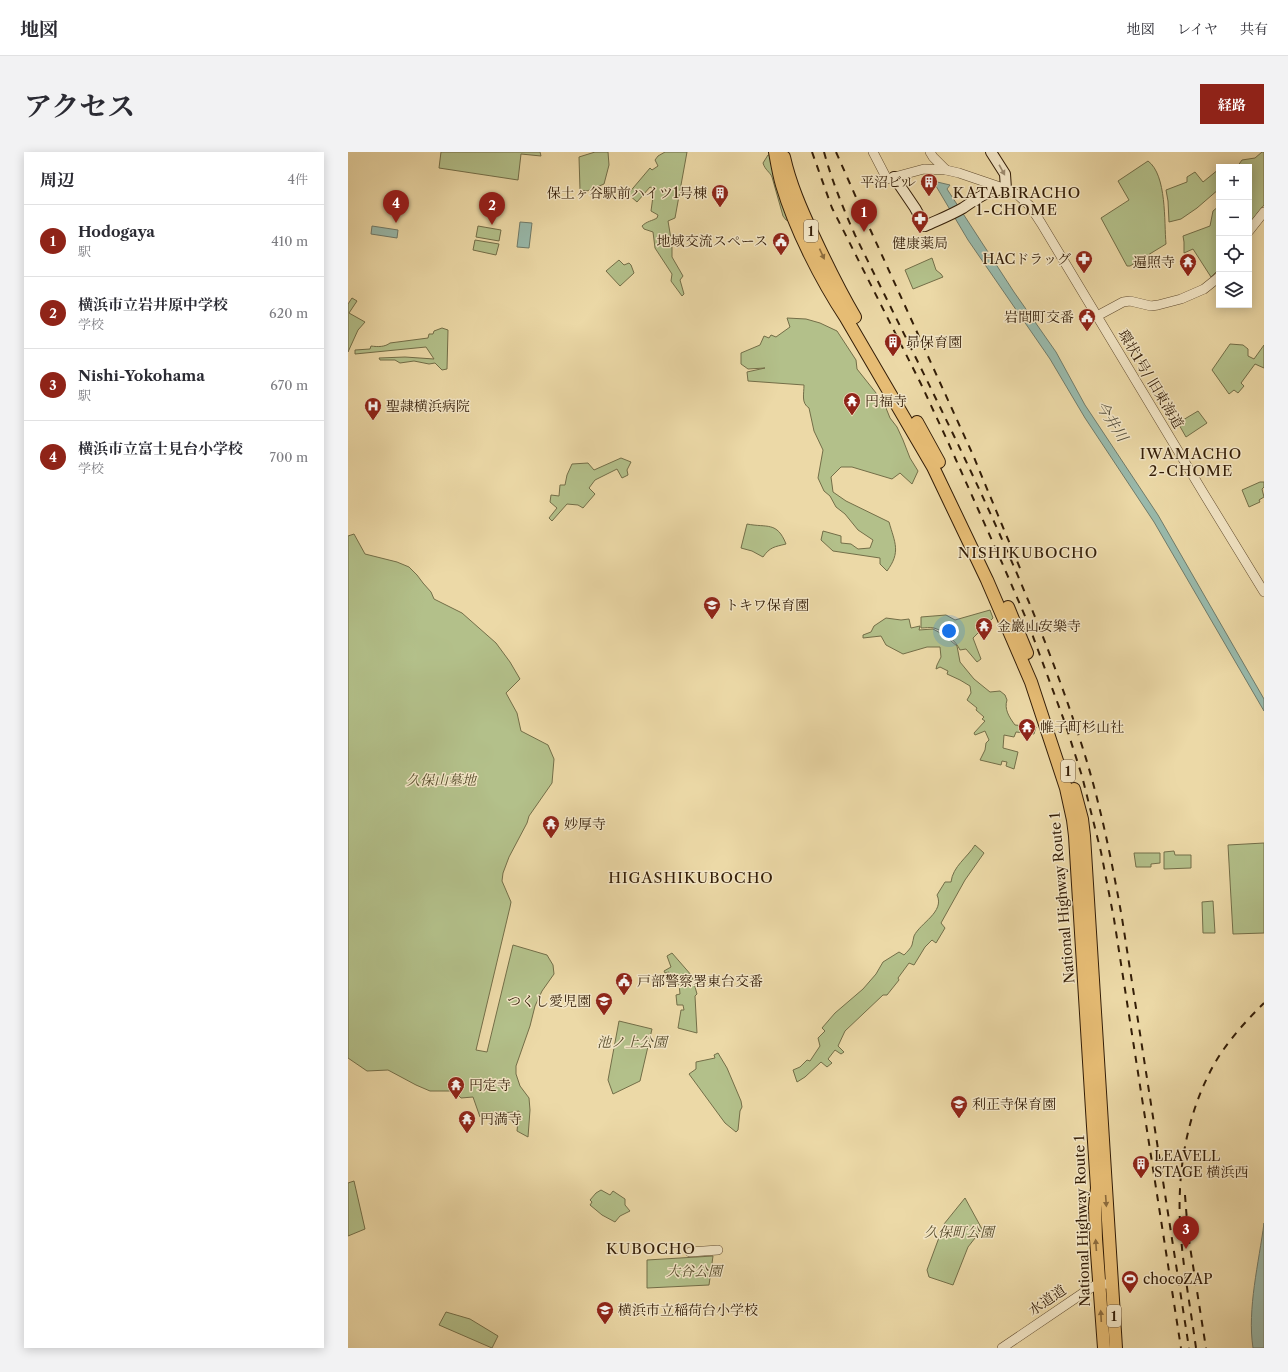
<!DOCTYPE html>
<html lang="ja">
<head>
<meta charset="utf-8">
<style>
  :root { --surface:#fff; --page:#f2f2f3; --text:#2b2b33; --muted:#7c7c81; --line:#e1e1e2; --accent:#8f2418 }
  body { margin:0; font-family:"Libre Caslon Text","Noto Serif JP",serif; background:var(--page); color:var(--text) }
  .controls { position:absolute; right:12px; top:12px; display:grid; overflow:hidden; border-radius:0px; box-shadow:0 2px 10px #0003 }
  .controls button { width:36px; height:36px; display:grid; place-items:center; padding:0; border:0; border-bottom:1px solid var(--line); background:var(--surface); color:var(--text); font:20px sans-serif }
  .you { position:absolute; left:601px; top:479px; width:14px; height:14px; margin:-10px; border:3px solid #fff; border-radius:50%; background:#1a73e8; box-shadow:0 0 0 6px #1a73e833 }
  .badge { display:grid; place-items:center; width:26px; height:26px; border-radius:50%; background:var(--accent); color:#fff; font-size:13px; font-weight:700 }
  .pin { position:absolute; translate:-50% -33px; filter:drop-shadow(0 1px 2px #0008) }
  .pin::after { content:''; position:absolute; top:21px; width:14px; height:12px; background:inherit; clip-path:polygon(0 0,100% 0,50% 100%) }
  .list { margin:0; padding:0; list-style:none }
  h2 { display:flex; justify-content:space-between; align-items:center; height:52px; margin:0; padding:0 16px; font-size:17px }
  h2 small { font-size:13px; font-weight:400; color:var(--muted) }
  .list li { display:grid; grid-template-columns:26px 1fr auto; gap:12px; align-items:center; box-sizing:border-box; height:72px; padding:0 16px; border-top:1px solid var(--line) }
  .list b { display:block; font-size:15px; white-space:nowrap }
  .list p { margin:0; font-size:13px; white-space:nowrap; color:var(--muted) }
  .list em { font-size:13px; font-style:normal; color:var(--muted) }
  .icon { flex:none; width:22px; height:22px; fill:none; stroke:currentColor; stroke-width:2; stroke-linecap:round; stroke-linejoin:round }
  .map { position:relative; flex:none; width:916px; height:1196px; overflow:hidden; border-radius:0px }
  header { display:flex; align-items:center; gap:24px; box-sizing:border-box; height:56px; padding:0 20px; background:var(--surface); border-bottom:1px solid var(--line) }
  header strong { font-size:19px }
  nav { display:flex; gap:22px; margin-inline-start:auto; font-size:14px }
  .intro { display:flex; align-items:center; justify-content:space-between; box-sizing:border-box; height:96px; padding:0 24px }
  h1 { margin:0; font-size:28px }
  .button { padding:10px 18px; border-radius:0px; background:var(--accent); color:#fff; font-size:14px; font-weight:700 }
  main { display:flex; gap:24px; padding:0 24px }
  aside { flex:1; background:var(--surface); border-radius:0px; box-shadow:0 2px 10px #0003 }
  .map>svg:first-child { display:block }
  .green { fill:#b3c08a; stroke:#736e48 }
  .water { fill:#99baac; stroke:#707b6a }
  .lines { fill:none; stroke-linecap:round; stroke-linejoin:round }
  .tertiary-casing { stroke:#614c2f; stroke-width:10 }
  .secondary-casing { stroke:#331d07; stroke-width:12 }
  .trunk-casing { stroke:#331d07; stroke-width:14 }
  .tertiary { stroke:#f3e6c6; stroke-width:9 }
  .secondary { stroke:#f3e6c6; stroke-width:10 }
  .trunk { stroke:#e6bc74; stroke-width:12 }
  .rail { stroke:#331d07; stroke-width:2; stroke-dasharray:7 7; stroke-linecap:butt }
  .oneway { fill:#9d8c70 }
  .oneway2 { fill:#8c6c3e }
  .labels { text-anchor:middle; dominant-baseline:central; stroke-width:3; stroke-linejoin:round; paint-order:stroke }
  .shield { fill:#f3e6c6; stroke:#6d5940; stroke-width:1 }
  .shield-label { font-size:13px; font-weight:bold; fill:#331d07 }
  .poi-label { font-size:14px; fill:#331d07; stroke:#f3e6c6; text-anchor:start }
  .street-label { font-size:14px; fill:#331d07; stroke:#f3e6c6 }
  .park-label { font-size:14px; font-style:italic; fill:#594e2e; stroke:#f3e6c6 }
  .neighbourhood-label { font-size:15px; letter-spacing:1px; fill:#331d07; stroke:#f3e6c6 }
  .water-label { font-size:15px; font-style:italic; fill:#524c39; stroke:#f3e6c6 }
</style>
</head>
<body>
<header>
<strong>地図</strong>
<nav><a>地図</a><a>レイヤ</a><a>共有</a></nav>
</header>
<div class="intro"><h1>アクセス</h1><a class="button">経路</a></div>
<main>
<aside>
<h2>周辺<small>4件</small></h2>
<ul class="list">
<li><span class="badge">1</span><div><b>Hodogaya</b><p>駅</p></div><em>410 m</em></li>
<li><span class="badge">2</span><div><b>横浜市立岩井原中学校</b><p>学校</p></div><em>620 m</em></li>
<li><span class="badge">3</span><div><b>Nishi-Yokohama</b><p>駅</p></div><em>670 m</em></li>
<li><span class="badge">4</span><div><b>横浜市立富士見台小学校</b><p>学校</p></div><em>700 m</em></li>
</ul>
</aside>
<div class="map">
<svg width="916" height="1196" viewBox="0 0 916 1196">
  <rect width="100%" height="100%" fill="#ecd9a7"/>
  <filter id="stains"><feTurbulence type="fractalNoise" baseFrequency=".005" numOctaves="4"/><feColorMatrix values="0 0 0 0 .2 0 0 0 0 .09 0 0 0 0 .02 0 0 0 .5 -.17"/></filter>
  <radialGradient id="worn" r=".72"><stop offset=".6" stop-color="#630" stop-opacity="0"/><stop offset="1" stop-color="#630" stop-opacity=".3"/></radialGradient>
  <g class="green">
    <path d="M93,0H192L193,4L173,2L170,28L91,16Z"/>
    <path d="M247,0H260L261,13L256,32L239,39L232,38L231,5Z"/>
    <path d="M317,0H339L327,66L320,69L324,93V105L335,124L332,128L336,142L334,144L323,129L324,122L307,96L305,80L296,77L294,74C299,69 304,69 309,66L310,63L303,59L306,37L302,35L289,50L280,42L302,16L304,18L310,14L307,8L310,4Z"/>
    <path d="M914,0H916V53L901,72V15H889L894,8L907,6Z"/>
    <path d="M420,3H422L442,69L438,68L435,64L424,25C422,20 417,18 415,11Z"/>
    <path d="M800,9C819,23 816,70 818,92L782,114H779L753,66L781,48L770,29Z"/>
    <path d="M871,17V37L849,56L833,67L821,70L820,49L818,38L839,30V25L847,20L855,30Z"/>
    <path d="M871,54V117L863,125L845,97L836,101V90L835,84L862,74L865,59Z"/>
    <path d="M130,74L153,78L151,89L128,85Z"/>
    <path d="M127,88L151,92L148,103L125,98Z"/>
    <path d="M584,106L588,118L593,122L595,125L565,137L557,118Z"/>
    <path d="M271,108L276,113L281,111L283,113L286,121L272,134L258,119Z"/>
    <path d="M4,146L9,149L1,161L17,170L10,178L0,200V152Z"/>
    <path d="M439,166L458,167L472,171L489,179L508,208L509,217L536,251L542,266L549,275L555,288L562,306L570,319L564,332L552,321L544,327L504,315H493L483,325L485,340L498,349L541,370C547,391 553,400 539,419L532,412V406L485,399L473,388L475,379L493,384V391L503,392L510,397L522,396L525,388L510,378L497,362L488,355L482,344L476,339L470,326L475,298L466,279L461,256C453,251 456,242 456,233L400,229L399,220L417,216L400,217L393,212V201L412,193L416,184L421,186L423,183L428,185L442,175Z"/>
    <path d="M94,176L100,178L99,217L94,218L87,211L81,212L66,209L52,211L47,208H32L31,206L57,205L86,207L78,195L7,202V198L22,197L23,194C30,195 37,195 42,191L80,186L81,182H85L86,179Z"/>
    <path d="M882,192L895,193L900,197V204L906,207L916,193V216L907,212L893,231L896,234L890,241L886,238L881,242L864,218Z"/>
    <path d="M850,259L859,271L838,285L830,271Z"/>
    <path d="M273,306L283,310L279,318L280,323L274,326L269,317L247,328L241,336L247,342L235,356L230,353L219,352L204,369L201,366L209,356L202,350L203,343L211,344L212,333H217L219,323L224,312L240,311L246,318Z"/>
    <path d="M912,330H916V335L914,337L916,345L911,348L912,350L901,355L894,338Z"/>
    <path d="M399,372C419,376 429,369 438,392C426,395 422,395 415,405L404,399L393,396Z"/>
    <path d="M6,382L17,402L49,410L61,415L69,423L75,431L83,440L86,447L114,461L148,491L162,510L172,527L158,541L169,561L173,579L200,593L206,607L204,631L181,664L179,671L161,705L155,721L154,729L163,750L162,755L128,898L139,900L165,793L199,803L205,813L206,822L194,839L187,854L182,874L168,914V922L172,934L181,946L182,958L180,985L169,979L171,959L132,965L125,945L113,946L106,939H82L68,933L40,918L19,919L0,906V384Z"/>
    <path d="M642,458L645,466L625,486L633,507L629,510L618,497L612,498C608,489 596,479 586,476C582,475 577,476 573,476V465L598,463L607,468Z"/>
    <path d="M538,466L553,468L561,467L563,476L572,474L571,478L585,477L596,483L609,494L612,510L626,527L642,540L652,539L657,543L659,548C656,557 661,565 667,573L688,575L686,582L668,580L666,585L656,583L655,596L670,600L666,617L658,614L659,610L654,609L653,613L632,608L637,598L638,591L641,588L637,579L627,583L626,581L637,569L634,567L636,565L628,558L629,556L619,548L623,541L622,534L612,528L599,522L600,519L592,515L588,517L589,513L593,505L592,495H579L555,502L538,493L533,484L515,486V483L523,480L526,474Z"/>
    <path d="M916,691V781L885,782L880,693Z"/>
    <path d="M627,693L636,701L617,728L593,771L597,776L588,791L584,788L577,795L566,813L561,811L550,826L551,828L539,843H535L497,879L490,894L496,900L493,902L487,898L480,907L484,911L479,915L473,910L457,925L449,930L445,918L452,915L459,908L462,909L472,894L470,886L477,879L474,876L487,861L515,837L528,822L535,810L551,800L556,803C559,800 563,796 564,793C565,790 565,787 566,784C572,771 597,760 589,743L597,730H603C605,714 619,706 627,693Z"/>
    <path d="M826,699L827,703H843V716L816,717V700Z"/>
    <path d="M786,701H812V711L803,712V715H788Z"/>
    <path d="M865,749L867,781H855L854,750Z"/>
    <path d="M324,801L344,824L349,842L347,844L349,881L330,876L333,858H336L335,853H329L328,843L332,842L331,832H329L328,826H322L321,820L317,821L316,819L323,815L319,804Z"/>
    <path d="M271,869L304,877L292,929L265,942L260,928Z"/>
    <path d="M370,901L379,916L393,949L394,955L392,959L390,978L388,980L377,971L341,922L348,917V910L367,906L366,903Z"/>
    <path d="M6,1029L17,1077L0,1084V1031Z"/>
    <path d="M253,1038L262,1043L265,1039L277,1047V1053L282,1059L272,1064L267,1070L254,1063L242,1053L244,1050L242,1048L248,1041Z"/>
    <path d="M617,1046L634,1077L620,1095L605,1133L581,1125L579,1118L596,1072Z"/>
    <path d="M365,1104L361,1133L299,1136V1108Z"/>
    <path d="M98,1160L122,1167L150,1184L144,1196L91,1173Z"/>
  </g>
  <g class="water">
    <path d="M585,29L602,33L599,37L666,140L708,200L737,253L810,363L916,547V559L806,370L737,266L702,207L620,88Z"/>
    <path d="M172,70L184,71L181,96L169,95Z"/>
    <path d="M24,74L50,78L49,86L23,82Z"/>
    <path d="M916,1071V1196H905C899,1157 911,1110 916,1071Z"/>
  </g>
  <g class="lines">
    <defs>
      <g id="tertiary">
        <path d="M525,0L539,27L576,17L598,18L611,21L658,37L670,43L682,54L693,71L856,342L916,440"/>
        <path d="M582,0L585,5L598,18"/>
        <path d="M901,79L916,60"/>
        <path d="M749,164L775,150L782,149L803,154L810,153L833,147L856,137L871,125"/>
        <path d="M342,1100L370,1098"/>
        <path d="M654,1196L741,1137L750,1132H764"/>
      </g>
      <path id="secondary" d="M546,25L567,56L577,74C590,68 603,63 615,56C630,46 639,38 658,37L657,22L643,0"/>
      <g id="trunk">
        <path d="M427,0C429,11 431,23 434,33C447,77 473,128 498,166L585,315L639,428L683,530L718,636L725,668L727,684L745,974L749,1036L747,1055L748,1087L756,1196"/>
        <path d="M436,5C442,32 453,57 465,83C478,111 491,138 507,165"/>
        <path d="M569,270L591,310"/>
        <path d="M660,455L679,501"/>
        <path d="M726,637L734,667L736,684L768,1196"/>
      </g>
    </defs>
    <use href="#tertiary" class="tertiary-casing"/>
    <use href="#secondary" class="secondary-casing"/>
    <use href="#trunk" class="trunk-casing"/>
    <use href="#tertiary" class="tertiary"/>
    <use href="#secondary" class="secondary"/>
    <use href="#trunk" class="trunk"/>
    <g class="rail">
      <path d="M464,0L484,56L573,232L600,290L655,413L680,471L717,571L734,624L753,700L766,767L833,1196"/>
      <path d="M476,0C484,29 495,56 507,83C590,252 679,420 736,600C753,655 764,710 774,766L841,1196"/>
      <path d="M488,0L522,77L625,303L674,421"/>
      <path d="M837,1043L840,1082L858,1196"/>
      <path d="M848,1196C843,1159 836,1122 833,1085C828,1030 836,972 861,922C874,895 895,872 916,851"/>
    </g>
  </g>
  <defs><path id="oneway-solid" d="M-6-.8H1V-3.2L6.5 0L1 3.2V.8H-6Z"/></defs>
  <use class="oneway" href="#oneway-solid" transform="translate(654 18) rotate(61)"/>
  <g class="oneway2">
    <use href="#oneway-solid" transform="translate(474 102) rotate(65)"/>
    <use href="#oneway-solid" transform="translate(758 1049) rotate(86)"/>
    <use href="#oneway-solid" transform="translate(748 1093) rotate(-94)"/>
    <use href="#oneway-solid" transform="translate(753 1164) rotate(-93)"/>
  </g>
  <defs>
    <symbol id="building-pin" viewBox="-11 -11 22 30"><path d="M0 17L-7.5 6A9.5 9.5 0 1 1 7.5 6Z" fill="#8f2418" stroke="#f3e6c6"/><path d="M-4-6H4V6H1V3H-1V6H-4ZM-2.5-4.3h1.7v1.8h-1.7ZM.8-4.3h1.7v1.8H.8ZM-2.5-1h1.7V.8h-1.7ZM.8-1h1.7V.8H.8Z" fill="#fff"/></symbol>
    <symbol id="pharmacy-pin" viewBox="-11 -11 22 30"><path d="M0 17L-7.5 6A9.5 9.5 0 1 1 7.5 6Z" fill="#8f2418" stroke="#f3e6c6"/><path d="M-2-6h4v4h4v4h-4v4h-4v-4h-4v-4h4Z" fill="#fff"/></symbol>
    <symbol id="civic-pin" viewBox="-11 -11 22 30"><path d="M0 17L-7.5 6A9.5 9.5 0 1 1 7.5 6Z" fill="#8f2418" stroke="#f3e6c6"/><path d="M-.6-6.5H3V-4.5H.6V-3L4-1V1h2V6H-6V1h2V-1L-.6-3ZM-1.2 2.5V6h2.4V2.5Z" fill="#fff"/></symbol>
    <symbol id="temple-pin" viewBox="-11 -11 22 30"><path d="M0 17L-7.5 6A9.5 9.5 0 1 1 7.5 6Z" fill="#8f2418" stroke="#f3e6c6"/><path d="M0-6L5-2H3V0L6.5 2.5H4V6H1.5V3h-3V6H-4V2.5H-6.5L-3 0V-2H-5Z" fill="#fff"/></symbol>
    <symbol id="hospital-pin" viewBox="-11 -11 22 30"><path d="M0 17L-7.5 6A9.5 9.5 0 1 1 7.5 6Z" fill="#8f2418" stroke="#f3e6c6"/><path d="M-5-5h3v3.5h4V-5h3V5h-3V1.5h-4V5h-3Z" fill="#fff"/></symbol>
    <symbol id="school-pin" viewBox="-11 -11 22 30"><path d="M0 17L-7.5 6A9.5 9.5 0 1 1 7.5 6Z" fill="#8f2418" stroke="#f3e6c6"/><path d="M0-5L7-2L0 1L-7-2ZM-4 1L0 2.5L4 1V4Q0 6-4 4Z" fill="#fff"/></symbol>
    <symbol id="stadium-pin" viewBox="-11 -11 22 30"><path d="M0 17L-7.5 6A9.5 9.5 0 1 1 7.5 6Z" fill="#8f2418" stroke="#f3e6c6"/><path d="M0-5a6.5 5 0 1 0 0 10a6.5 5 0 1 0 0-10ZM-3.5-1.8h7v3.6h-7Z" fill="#fff"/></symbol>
  </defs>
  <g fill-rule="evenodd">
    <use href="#building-pin" x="571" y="20" width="20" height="27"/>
    <use href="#building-pin" x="362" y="31" width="20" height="27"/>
    <use href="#pharmacy-pin" x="562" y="57" width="20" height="27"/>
    <use href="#civic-pin" x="423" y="79" width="20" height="27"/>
    <use href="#pharmacy-pin" x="726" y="97" width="20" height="27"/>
    <use href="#temple-pin" x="830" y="100" width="20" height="27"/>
    <use href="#civic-pin" x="729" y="155" width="20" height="27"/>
    <use href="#building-pin" x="535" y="180" width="20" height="27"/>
    <use href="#temple-pin" x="494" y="239" width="20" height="27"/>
    <use href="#hospital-pin" x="15" y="244" width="20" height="27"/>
    <use href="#school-pin" x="354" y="443" width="20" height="27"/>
    <use href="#temple-pin" x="626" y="464" width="20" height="27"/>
    <use href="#temple-pin" x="669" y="565" width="20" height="27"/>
    <use href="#temple-pin" x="193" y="662" width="20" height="27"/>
    <use href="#civic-pin" x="266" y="819" width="20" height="27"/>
    <use href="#school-pin" x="246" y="839" width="20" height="27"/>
    <use href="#temple-pin" x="98" y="923" width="20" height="27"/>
    <use href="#school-pin" x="601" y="942" width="20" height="27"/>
    <use href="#temple-pin" x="109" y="957" width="20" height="27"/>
    <use href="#building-pin" x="783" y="1002" width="20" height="27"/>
    <use href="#stadium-pin" x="772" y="1117" width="20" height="27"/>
    <use href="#school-pin" x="247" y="1148" width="20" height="27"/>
  </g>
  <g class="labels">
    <g class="shield">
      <rect x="456" y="68" width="14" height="22" rx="3"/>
      <rect x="713" y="608" width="14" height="22" rx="3"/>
      <rect x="759" y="1153" width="14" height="22" rx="3"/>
    </g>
    <g class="shield-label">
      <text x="463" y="79">1</text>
      <text x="720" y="619">1</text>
      <text x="766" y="1164">1</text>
    </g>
    <g class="poi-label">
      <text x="568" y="30" text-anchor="end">平沼ビル</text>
      <text x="359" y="41" text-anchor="end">保土ヶ谷駅前ハイツ1号棟</text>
      <text x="420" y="89" text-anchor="end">地域交流スペース</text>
      <text x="572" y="91" text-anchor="middle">健康薬局</text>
      <text x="723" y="107" text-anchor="end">HACドラッグ</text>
      <text x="827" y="110" text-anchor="end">遍照寺</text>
      <text x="726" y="165" text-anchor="end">岩間町交番</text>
      <text x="558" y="190">昴保育園</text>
      <text x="517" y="249">円福寺</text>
      <text x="38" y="254">聖隷横浜病院</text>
      <text x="377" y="453">トキワ保育園</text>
      <text x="649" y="474">金巖山安樂寺</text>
      <text x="692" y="575">帷子町杉山社</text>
      <text x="216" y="672">妙厚寺</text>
      <text x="289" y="829">戸部警察署東台交番</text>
      <text x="243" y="849" text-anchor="end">つくし愛児園</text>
      <text x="121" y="933">円定寺</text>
      <text x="624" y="952">利正寺保育園</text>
      <text x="132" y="967">円満寺</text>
      <text x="806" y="1004">LEAVELL<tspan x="806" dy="16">STAGE 横浜西</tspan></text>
      <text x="795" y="1127">chocoZAP</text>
      <text x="270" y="1158">横浜市立稲荷台小学校</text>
    </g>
    <g class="street-label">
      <text transform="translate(803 227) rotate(59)">環状1号/ 旧東海道</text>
      <text transform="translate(714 746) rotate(-95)">National Highway Route 1</text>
      <text transform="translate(734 1069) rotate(-92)">National Highway Route 1</text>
      <text transform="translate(699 1148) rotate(-34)">水道道</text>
    </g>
    <g class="park-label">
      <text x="93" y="628">久保山墓地</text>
      <text x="284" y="890">池ノ上公園</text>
      <text x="611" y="1080">久保町公園</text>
      <text x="346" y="1119">大谷公園</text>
    </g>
    <g class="neighbourhood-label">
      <text x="669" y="40">KATABIRACHO<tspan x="669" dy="17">1-CHOME</tspan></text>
      <text x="843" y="301">IWAMACHO<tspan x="843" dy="17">2-CHOME</tspan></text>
      <text x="680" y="400">NISHIKUBOCHO</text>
      <text x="343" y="725">HIGASHIKUBOCHO</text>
      <text x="303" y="1096">KUBOCHO</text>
    </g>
    <g class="water-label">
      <text transform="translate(764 269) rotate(57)">今井川</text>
    </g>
  </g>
  <rect width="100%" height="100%" filter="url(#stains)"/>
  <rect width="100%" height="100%" fill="url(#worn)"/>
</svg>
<div class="controls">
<button>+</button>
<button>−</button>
<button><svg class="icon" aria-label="locate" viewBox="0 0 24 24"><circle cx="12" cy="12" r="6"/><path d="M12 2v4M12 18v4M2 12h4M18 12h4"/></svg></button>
<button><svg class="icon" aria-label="layers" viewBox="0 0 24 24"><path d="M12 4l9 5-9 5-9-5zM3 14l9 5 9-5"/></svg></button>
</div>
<div class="you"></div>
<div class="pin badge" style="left:516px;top:80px">1</div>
<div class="pin badge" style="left:144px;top:73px">2</div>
<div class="pin badge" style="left:838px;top:1097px">3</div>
<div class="pin badge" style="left:48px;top:71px">4</div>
</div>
</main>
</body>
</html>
